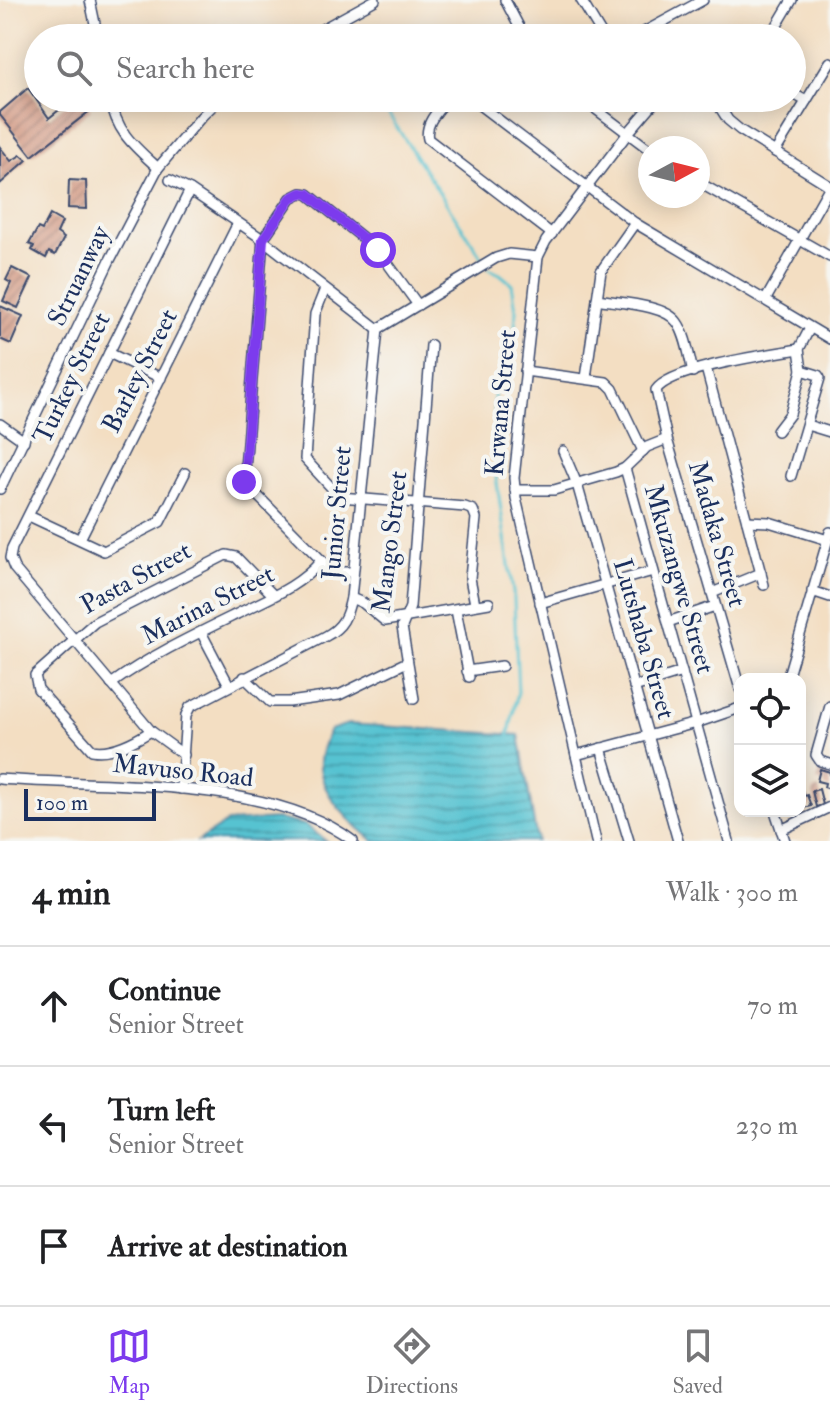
<!DOCTYPE html>
<html lang="en">
<head>
<meta charset="utf-8">
<style>
  :root { --surface:#fff; --page:#f6f6f6; --text:#202124; --muted:#757577; --line:#e0e0e0; --accent:#7c3aed }
  body { margin:0; font-family:"IM FELL Double Pica",serif; background:var(--page); color:var(--text) }
  .controls { position:absolute; right:24px; bottom:24px; display:grid; overflow:hidden; border-radius:16px; box-shadow:0 4px 20px #0003 }
  .controls button { width:72px; height:72px; display:grid; place-items:center; padding:0; border:0; border-bottom:2px solid var(--line); background:var(--surface); color:var(--text); font:40px sans-serif }
  .compass { position:absolute; left:638px; top:136px; width:72px; height:72px; border-radius:50%; background:var(--surface); box-shadow:0 4px 20px #0003; rotate:83deg }
  .scale { position:absolute; left:24px; bottom:20px; width:132px; box-sizing:border-box; padding-left:8px; border:4px solid #1b2f5e; border-top:0; font-size:22px; line-height:28px; white-space:nowrap; color:#1b2f5e; -webkit-text-stroke:6px #f6f6f2; paint-order:stroke }
  .stop { position:absolute; width:24px; height:24px; margin:-18px; border:6px solid #7c3aed; border-radius:50%; background:#fff }
  .stop.end { background:#7c3aed; border-color:#fff; box-shadow:0 2px 8px #0008 }
  .list { margin:0; padding:0; list-style:none }
  h2 { display:flex; justify-content:space-between; align-items:center; height:104px; margin:0; padding:0 32px; font-size:34px }
  h2 small { font-size:26px; font-weight:400; color:var(--muted) }
  .list li { display:grid; grid-template-columns:52px 1fr auto; gap:24px; align-items:center; box-sizing:border-box; height:120px; padding:0 32px; border-top:2px solid var(--line) }
  .list b { display:block; font-size:30px; white-space:nowrap }
  .list p { margin:0; font-size:26px; white-space:nowrap; color:var(--muted) }
  .list em { font-size:26px; font-style:normal; color:var(--muted) }
  .icon { flex:none; width:44px; height:44px; fill:none; stroke:currentColor; stroke-width:2; stroke-linecap:round; stroke-linejoin:round }
  .map { position:relative; flex:none; width:830px; height:841px; overflow:hidden }
  .search { position:absolute; background:var(--surface); box-shadow:0 4px 20px #0003; left:24px; right:24px; top:24px; height:88px; display:flex; align-items:center; gap:20px; box-sizing:border-box; padding:0 28px; border-radius:44px; color:var(--muted); font-size:30px }
  .sheet { height:464px; background:var(--surface) }
  nav { display:flex; justify-content:space-around; align-items:center; box-sizing:border-box; height:112px; border-top:2px solid var(--line); background:var(--surface); font-size:22px; color:var(--muted) }
  nav a { display:grid; justify-items:center; gap:4px }
  nav .on { color:var(--accent) }
  .map>svg:first-child { display:block }
  .water { fill:url(#water-rules); stroke:#397998; stroke-width:2 }
  .lines { fill:none; stroke-linecap:round; stroke-linejoin:round }
  .stream { stroke:#57c3d1; stroke-width:3 }
  .building { fill:url(#building-hatch) }
  .minor-casing { stroke:#3b496d; stroke-width:12 }
  .minor { stroke:#fff; stroke-width:9 }
  .route { stroke:#7c3aed; stroke-width:10 }
  .labels { text-anchor:middle; dominant-baseline:central; stroke-width:8; stroke-linejoin:round; paint-order:stroke }
  .street-label { font-size:26px; fill:#1b2f5e; stroke:#f6f6f2 }
</style>
</head>
<body>
<div class="map">
<svg width="830" height="841" viewBox="0 0 830 841">
  <defs>
    <pattern id="water-rules" width="6" height="5" patternUnits="userSpaceOnUse" patternTransform="scale(2)"><rect width="6" height="5" fill="#57c3d1"/><path d="M0 2.5h6" fill="none" stroke="#479fad"/></pattern>
    <pattern id="building-hatch" width="6" height="6" patternUnits="userSpaceOnUse" patternTransform="scale(2)"><rect width="6" height="6" fill="#d19680"/><path d="M-1 1l2-2M0 6l6-6M5 7l2-2" fill="none" stroke="#a97b6c"/></pattern>
  </defs>
  <rect width="100%" height="100%" fill="#f6f6f2"/>
  <filter id="ink" filterUnits="userSpaceOnUse"><feTurbulence type="fractalNoise" baseFrequency=".0125" numOctaves="2"/><feDisplacementMap in="SourceGraphic" scale="16" xChannelSelector="R" yChannelSelector="G"/><feConvolveMatrix kernelMatrix="1 2 1 2 8 2 1 2 1" color-interpolation-filters="sRGB"/></filter>
  <filter id="wash" filterUnits="userSpaceOnUse"><feTurbulence type="fractalNoise" baseFrequency=".006" numOctaves="4" result="noise"/><feDisplacementMap in="SourceGraphic" scale="32" xChannelSelector="R" yChannelSelector="G"/><feGaussianBlur stdDeviation="1.8" result="paint"/><feColorMatrix in="noise" values="0 0 0 0 0 0 0 0 0 0 0 0 0 0 0 0 0 1.4 0 .05"/><feComposite in="paint" operator="in"/></filter>
  <g filter="url(#wash)">
    <rect width="100%" height="100%" fill="#f3dec2"/>
    <g class="water">
      <path d="M348,724L519,735L537,841H374C351,823 322,797 320,766C319,754 325,741 330,730Z"/>
      <path d="M278,819L305,825L326,841H198L227,822Z"/>
    </g>
    <g class="lines">
      <g class="stream">
        <path d="M378,98L482,258"/>
        <path d="M489,269L500,274L512,284L516,310L514,344L505,369L494,385L496,476L514,599L518,692L508,737"/>
      </g>
    </g>
    <g id="blocks">
      <g class="building">
        <path d="M28,88L49,118L74,98H82L91,110L32,156L0,115V112Z"/>
        <path d="M0,147L11,161L21,155L27,160L0,184Z"/>
        <path d="M69,180L86,181L87,209L68,208Z"/>
        <path d="M50,215L62,222L57,233L64,238L55,255L49,252L46,258L32,250L34,246L29,244L38,228L42,230Z"/>
        <path d="M12,268L32,278L18,308L3,301L11,283L6,280Z"/>
        <path d="M0,306L23,316L11,344L0,339Z"/>
        <path d="M820,769L830,772V789L824,787L825,783L817,781Z"/>
        <path d="M800,786L804,796L807,795L811,806L800,809Z"/>
        <path d="M819,789L823,805L816,807L812,791Z"/>
      </g>
    </g>
  </g>
  <g filter="url(#ink)">
    <use href="#blocks" fill-opacity="0" stroke="#3b496d" stroke-width="2"/>
    <g class="lines">
      <defs>
        <g id="minor">
          <path d="M90,0L98,38"/>
          <path d="M505,0L525,38"/>
          <path d="M581,0L604,38"/>
          <path d="M306,38L375,0"/>
          <path d="M633,38L703,0"/>
          <path d="M761,38L776,27L792,0"/>
          <path d="M792,93L806,101"/>
          <path d="M110,98C117,133 133,145 158,168"/>
          <path d="M448,98C439,110 424,123 428,139L552,234"/>
          <path d="M470,98L635,223L830,339"/>
          <path d="M581,98L650,150"/>
          <path d="M714,98L728,120L740,130L830,186"/>
          <path d="M775,152L830,62"/>
          <path d="M170,180L190,190"/>
          <path d="M698,182L830,257"/>
          <path d="M325,289L315,314L305,459L340,497L465,507L473,510L476,518L470,578L475,604"/>
          <path d="M597,299C617,303 664,304 677,322C686,334 689,356 693,372"/>
          <path d="M766,299L830,186"/>
          <path d="M109,353L161,378"/>
          <path d="M706,368L764,585"/>
          <path d="M525,371L606,382L613,389L643,451"/>
          <path d="M586,378L601,271L635,223"/>
          <path d="M0,424L24,441"/>
          <path d="M807,425L830,432"/>
          <path d="M777,431L790,414L802,370L799,349L810,328"/>
          <path d="M563,451L577,484L678,841"/>
          <path d="M625,468L729,841"/>
          <path d="M791,476L820,378L818,375L802,370"/>
          <path d="M0,489L110,260L158,168L202,116L221,98"/>
          <path d="M515,490H554L616,472L625,468L647,447L667,439"/>
          <path d="M29,516L104,551L160,522L185,473"/>
          <path d="M747,521L769,522L828,540"/>
          <path d="M80,539L238,223"/>
          <path d="M353,572H342L328,567L244,482L263,239L291,198L301,193L308,194L378,250L418,305"/>
          <path d="M812,591L830,597"/>
          <path d="M712,593L761,573"/>
          <path d="M351,598L363,603L385,621L489,603"/>
          <path d="M540,603L653,571"/>
          <path d="M456,610L469,677"/>
          <path d="M668,622L715,606"/>
          <path d="M201,632L229,685"/>
          <path d="M467,671L502,666"/>
          <path d="M244,677L270,702H289L339,695L407,662"/>
          <path d="M787,679L830,532"/>
          <path d="M111,684C150,656 194,635 237,614C268,598 298,588 321,561"/>
          <path d="M634,687L682,672"/>
          <path d="M740,689L667,439L656,390C670,368 770,354 799,349"/>
          <path d="M414,699L402,627L410,607L431,345"/>
          <path d="M830,706L816,755L820,761L830,764"/>
          <path d="M151,731C135,741 112,754 92,750L38,689L35,675L95,622L226,555L236,557L273,595"/>
          <path d="M601,748L629,841"/>
          <path d="M184,755L151,731L14,568L10,558L12,548L190,190L258,236L378,329"/>
          <path d="M576,755L696,723L740,708"/>
          <path d="M0,779C102,787 270,777 353,841"/>
          <path d="M181,789L186,715L190,707L326,636C343,627 347,616 351,598L378,329L496,258L509,254L538,257"/>
          <path d="M775,811L785,841"/>
          <path d="M781,830L830,807"/>
          <path d="M596,841L516,498L514,478L538,257L546,241L628,133L658,98"/>
        </g>
      </defs>
      <use href="#minor" class="minor-casing"/>
      <use href="#minor" class="minor"/>
    </g>
  </g>
  <g class="lines" filter="url(#ink)">
    <path class="route" d="M244,482L263,239L291,198L301,193L308,194L378,250"/>
  </g>
  <g class="labels">
    <g class="street-label">
      <text transform="translate(79 276) rotate(-64)">Struanway</text>
      <text transform="translate(140 371) rotate(-63)">Barley Street</text>
      <text transform="translate(72 378) rotate(-64)">Turkey Street</text>
      <text transform="translate(501 403) rotate(-85)">Krwana Street</text>
      <text transform="translate(337 513) rotate(-85)">Junior Street</text>
      <text transform="translate(717 534) rotate(74)">Madaka Street</text>
      <text transform="translate(390 542) rotate(-83)">Mango Street</text>
      <text transform="translate(136 578) rotate(-29)">Pasta Street</text>
      <text transform="translate(679 579) rotate(74)">Mkuzangwe Street</text>
      <text transform="translate(208 605) rotate(-27)">Marina Street</text>
      <text transform="translate(644 639) rotate(74)">Lutshaba Street</text>
      <text transform="translate(183 771) rotate(6)">Mavuso Road</text>
    </g>
  </g>
</svg>
<div class="controls">
<button><svg class="icon" aria-label="locate" viewBox="0 0 24 24"><circle cx="12" cy="12" r="6"/><path d="M12 2v4M12 18v4M2 12h4M18 12h4"/></svg></button>
<button><svg class="icon" aria-label="layers" viewBox="0 0 24 24"><path d="M12 4l9 5-9 5-9-5zM3 14l9 5 9-5"/></svg></button>
</div>
<svg class="compass" viewBox="-18 -18 36 36"><path d="M0-13l5 13h-10z" fill="#e53935"/><path d="M0 13l5-13h-10z" fill="#757577"/></svg>
<div class="scale">100 m</div>
<div class="stop" style="left:378px;top:250px"></div>
<div class="stop end" style="left:244px;top:482px"></div>
<div class="search"><svg class="icon" aria-label="search" viewBox="0 0 24 24"><circle cx="10" cy="10" r="6"/><path d="M15 15l6 6"/></svg>Search here</div>
</div>
<section class="sheet">
<h2>4 min<small>Walk · 300 m</small></h2>
<ul class="list">
<li><svg class="icon" aria-label="ahead" viewBox="0 0 24 24"><path d="M12 20V5M6 11l6-6 6 6"/></svg><div><b>Continue</b><p>Senior Street</p></div><em>70 m</em></li>
<li><svg class="icon" aria-label="left" viewBox="0 0 24 24"><path d="M17 20v-9H6M10 6l-5 5 5 5"/></svg><div><b>Turn left</b><p>Senior Street</p></div><em>230 m</em></li>
<li><svg class="icon" aria-label="arrive" viewBox="0 0 24 24"><path d="M6 21V4h12l-3 4 3 4H6"/></svg><div><b>Arrive at destination</b></div></li>
</ul>
</section>
<nav>
<a class="on"><svg class="icon" aria-label="map" viewBox="0 0 24 24"><path d="M3 6l6-2 6 2 6-2v14l-6 2-6-2-6 2zM9 4v14M15 6v14"/></svg>Map</a>
<a><svg class="icon" aria-label="directions" viewBox="0 0 24 24"><path d="M12 3l9 9-9 9-9-9zM9 14v-3h6M13 9l2 2-2 2"/></svg>Directions</a>
<a><svg class="icon" aria-label="saved" viewBox="0 0 24 24"><path d="M7 4h10v16l-5-4-5 4z"/></svg>Saved</a>
</nav>
</body>
</html>
